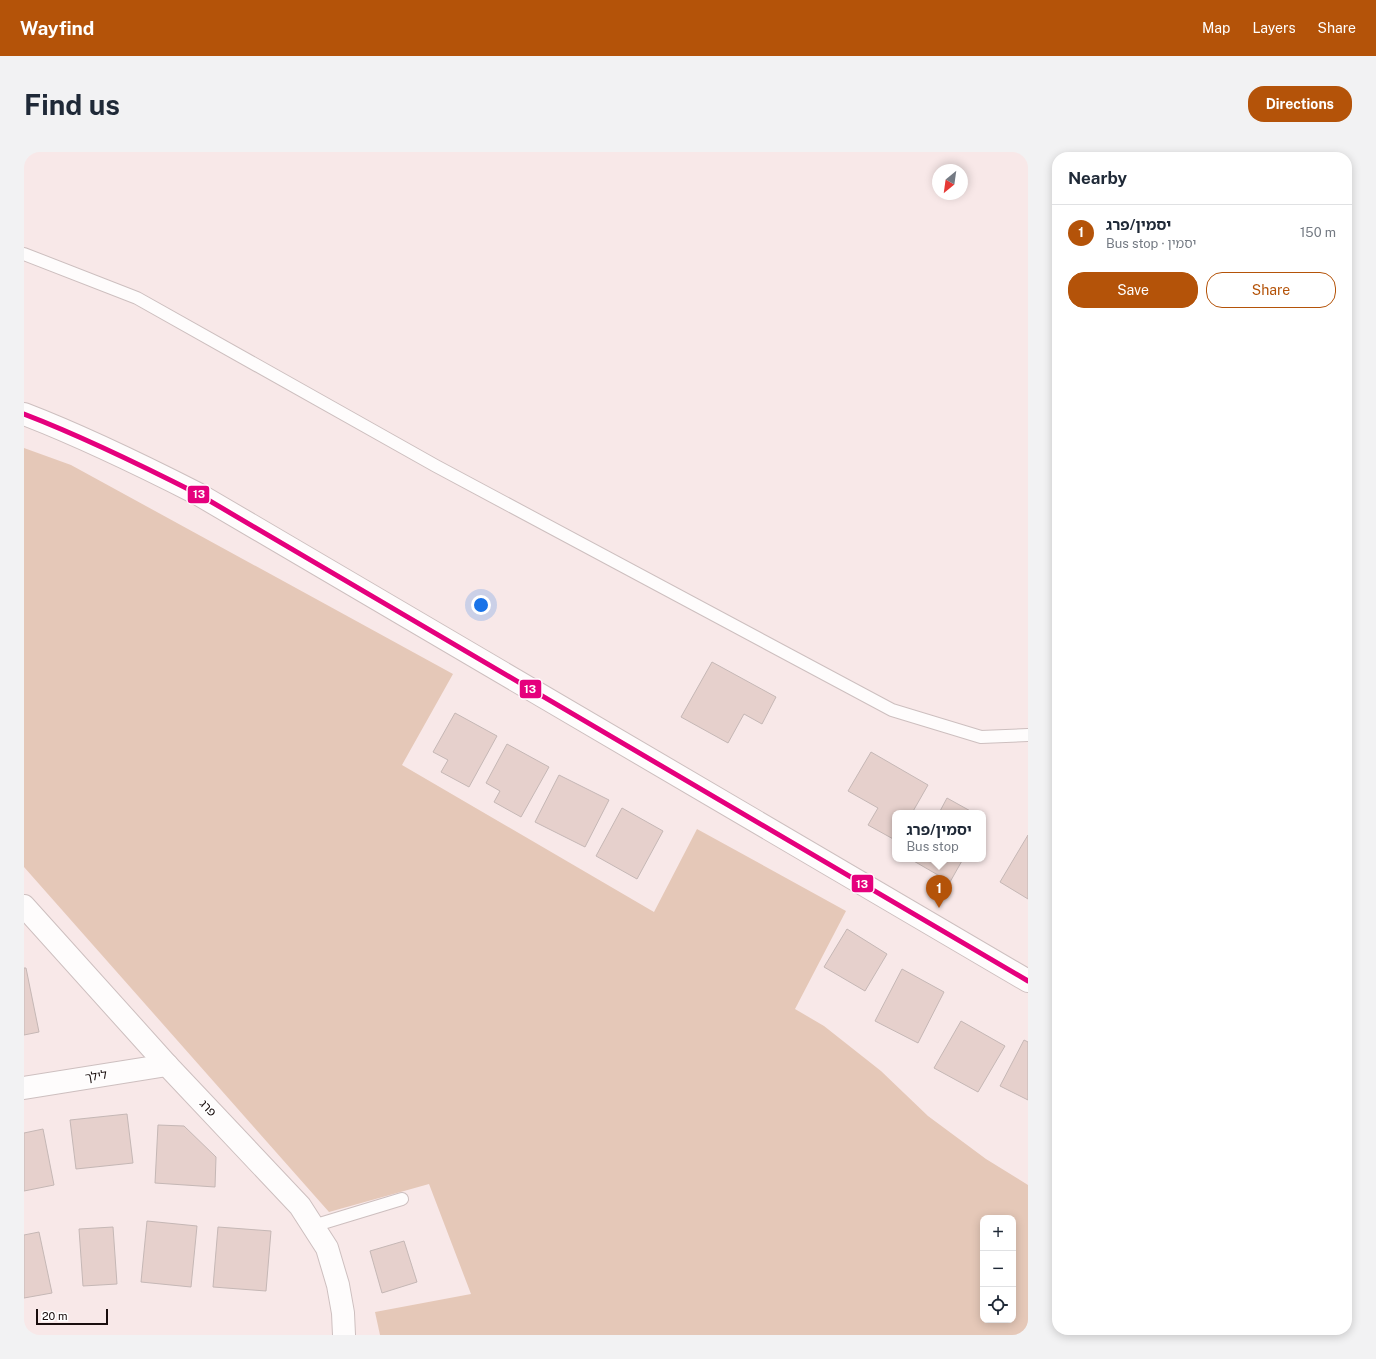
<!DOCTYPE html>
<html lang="en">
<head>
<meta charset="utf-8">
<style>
  :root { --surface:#fff; --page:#f2f2f3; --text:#1f2937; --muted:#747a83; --line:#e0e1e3; --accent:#b45309 }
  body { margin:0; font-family:"Public Sans","Noto Sans Hebrew",sans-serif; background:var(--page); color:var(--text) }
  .controls { position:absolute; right:12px; bottom:12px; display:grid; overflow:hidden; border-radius:8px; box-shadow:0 2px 10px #0003 }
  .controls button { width:36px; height:36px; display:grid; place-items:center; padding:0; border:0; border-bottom:1px solid var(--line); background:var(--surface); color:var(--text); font:20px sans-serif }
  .compass { position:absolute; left:908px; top:12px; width:36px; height:36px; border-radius:50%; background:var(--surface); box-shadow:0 2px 10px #0003; rotate:209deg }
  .scale { position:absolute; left:12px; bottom:10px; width:72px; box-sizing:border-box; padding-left:4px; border:2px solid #190d0d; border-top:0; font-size:11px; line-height:14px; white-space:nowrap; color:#190d0d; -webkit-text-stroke:3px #fff; paint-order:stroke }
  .you { position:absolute; left:457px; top:453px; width:14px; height:14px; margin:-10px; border:3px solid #fff; border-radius:50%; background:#1a73e8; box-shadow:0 0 0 6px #1a73e833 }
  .badge { display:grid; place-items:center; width:26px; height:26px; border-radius:50%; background:var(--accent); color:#fff; font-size:13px; font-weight:700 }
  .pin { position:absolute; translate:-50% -33px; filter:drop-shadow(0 1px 2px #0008) }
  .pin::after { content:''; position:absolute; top:21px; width:14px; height:12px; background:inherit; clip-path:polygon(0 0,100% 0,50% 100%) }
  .popup { position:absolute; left:868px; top:658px; width:94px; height:52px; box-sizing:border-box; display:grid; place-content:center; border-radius:8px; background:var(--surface); filter:drop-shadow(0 1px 3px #0005); font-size:13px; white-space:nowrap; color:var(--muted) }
  .popup b { font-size:15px; color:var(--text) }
  .popup::after { content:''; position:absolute; left:50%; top:100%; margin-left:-8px; border:8px solid transparent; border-top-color:var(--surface) }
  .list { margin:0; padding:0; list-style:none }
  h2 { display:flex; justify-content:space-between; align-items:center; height:52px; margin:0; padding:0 16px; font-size:17px }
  h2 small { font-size:13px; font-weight:400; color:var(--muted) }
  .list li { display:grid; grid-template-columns:26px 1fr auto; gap:12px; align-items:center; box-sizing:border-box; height:56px; padding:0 16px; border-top:1px solid var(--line) }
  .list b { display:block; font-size:15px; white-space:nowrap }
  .list p { margin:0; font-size:13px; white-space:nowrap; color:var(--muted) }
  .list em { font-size:13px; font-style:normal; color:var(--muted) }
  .actions { display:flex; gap:8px; padding:12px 16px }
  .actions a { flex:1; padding:9px 0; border:1px solid var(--accent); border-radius:16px; text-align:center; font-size:14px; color:var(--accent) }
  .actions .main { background:var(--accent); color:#fff }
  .icon { flex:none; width:22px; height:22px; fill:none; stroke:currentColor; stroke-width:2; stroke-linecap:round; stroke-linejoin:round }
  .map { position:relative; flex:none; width:1004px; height:1183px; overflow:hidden; border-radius:16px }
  header { display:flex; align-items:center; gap:24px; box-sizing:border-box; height:56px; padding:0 20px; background:var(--accent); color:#fff }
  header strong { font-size:19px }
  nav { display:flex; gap:22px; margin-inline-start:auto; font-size:14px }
  .intro { display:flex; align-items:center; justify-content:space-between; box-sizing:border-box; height:96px; padding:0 24px }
  h1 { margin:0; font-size:28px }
  .button { padding:10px 18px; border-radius:16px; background:var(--accent); color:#fff; font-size:14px; font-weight:700 }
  main { display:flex; gap:24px; padding:0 24px }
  aside { flex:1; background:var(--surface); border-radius:16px; box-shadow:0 2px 10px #0003 }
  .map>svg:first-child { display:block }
  .green { fill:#e5c8b8; fill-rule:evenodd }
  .building { fill:#e6d0cc; stroke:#c5b7b5 }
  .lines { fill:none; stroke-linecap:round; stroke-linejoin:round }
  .service-casing { stroke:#cdbfbf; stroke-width:14 }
  .minor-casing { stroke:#cdbfbf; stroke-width:24 }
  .service { stroke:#fefcfc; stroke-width:12 }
  .minor { stroke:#fefcfc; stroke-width:22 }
  .bus-1-casing { stroke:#fff; stroke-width:8 }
  .bus-1 { stroke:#e5007d; stroke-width:5 }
  .labels { text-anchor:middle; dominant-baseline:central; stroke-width:3; stroke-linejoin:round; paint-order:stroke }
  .street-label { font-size:12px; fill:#190d0d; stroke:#fff }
  .line-badge { stroke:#fff; stroke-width:1.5 }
  .badge-label { font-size:11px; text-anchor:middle; font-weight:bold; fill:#fff }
</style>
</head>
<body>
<header>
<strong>Wayfind</strong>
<nav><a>Map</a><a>Layers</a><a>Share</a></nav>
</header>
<div class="intro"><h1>Find us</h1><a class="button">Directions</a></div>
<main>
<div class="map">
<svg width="1004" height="1183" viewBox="0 0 1004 1183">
  <rect width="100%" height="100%" fill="#f8e8e8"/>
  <path class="green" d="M0,296L47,313L429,522L378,613L630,760L673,677L822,759L771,857L800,874L857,919L904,964L962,1007L1004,1033V1183H356L351,1160L447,1142L405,1032L305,1060L0,715ZM959,1066H989V1168H959Z"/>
  <g class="building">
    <path d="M688,510L752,545L738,572L720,562L704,591L657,565Z"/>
    <path d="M431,561L473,584L445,635L417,620L424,608L409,600Z"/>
    <path d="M483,592L525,615L497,665L470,650L476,639L462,631Z"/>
    <path d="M847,600L904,633L888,661H871V688L844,673L854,656L824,639Z"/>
    <path d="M535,623L585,648L561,695L511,670Z"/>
    <path d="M923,646L950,661H915Z"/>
    <path d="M598,656L639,679L613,727L572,704Z"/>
    <path d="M1004,683V747L976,730Z"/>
    <path d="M889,707H939L926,730L888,708Z"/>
    <path d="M823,777L863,802L841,839L800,815Z"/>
    <path d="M0,816H2L15,880L0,883Z"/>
    <path d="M878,817L920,840L894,891L851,869Z"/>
    <path d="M937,869L981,894L954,940L910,916Z"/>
    <path d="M1000,888L1004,890V948L976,934Z"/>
    <path d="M103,962L109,1011L52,1017L46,968Z"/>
    <path d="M134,973L160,974L192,1005L191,1035L131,1031Z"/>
    <path d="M19,977L30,1033L0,1039V981Z"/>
    <path d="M123,1069L173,1074L167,1135L117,1130Z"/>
    <path d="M89,1075L93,1132L59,1134L55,1077Z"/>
    <path d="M194,1075L247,1079L242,1139L189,1135Z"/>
    <path d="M15,1080L28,1141L0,1146V1083Z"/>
    <path d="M380,1089L393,1130L358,1141L346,1099Z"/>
  </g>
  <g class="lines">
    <defs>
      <g id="service">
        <path d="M0,102L113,146L412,314L868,558L957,585L1004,583"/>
        <path d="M289,1074L378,1047"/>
      </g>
      <g id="minor">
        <path d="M0,262C60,285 117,313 174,342L1004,829"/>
        <path d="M0,754L143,913L276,1054L303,1096L314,1133L319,1161L320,1183"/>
        <path d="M0,936L143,913"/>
      </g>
    </defs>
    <use href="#service" class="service-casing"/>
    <use href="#minor" class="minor-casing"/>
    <use href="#service" class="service"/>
    <use href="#minor" class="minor"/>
    <defs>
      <path id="bus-1" d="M0,262C60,285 117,313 174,342L1004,829"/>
    </defs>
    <use href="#bus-1" class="bus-1-casing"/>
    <use href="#bus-1" class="bus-1"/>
  </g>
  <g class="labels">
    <g class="street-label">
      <text transform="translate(72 924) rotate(-9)">לילך</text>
      <text transform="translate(184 956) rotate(47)">פרג</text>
    </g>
  </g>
  <g class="line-badge">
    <rect x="163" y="333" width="23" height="19" rx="4" fill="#e5007d"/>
    <rect x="495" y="527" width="23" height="20" rx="4" fill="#e5007d"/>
    <rect x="827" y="722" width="23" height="19" rx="4" fill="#e5007d"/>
  </g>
  <g class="badge-label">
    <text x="175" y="346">13</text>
    <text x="506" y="541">13</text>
    <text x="838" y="736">13</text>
  </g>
</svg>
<div class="controls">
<button>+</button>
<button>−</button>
<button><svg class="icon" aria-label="locate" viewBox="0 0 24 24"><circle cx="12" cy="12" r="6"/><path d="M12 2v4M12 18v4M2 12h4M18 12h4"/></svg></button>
</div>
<svg class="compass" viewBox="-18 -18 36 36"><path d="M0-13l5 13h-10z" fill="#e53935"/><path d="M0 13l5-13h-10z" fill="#747a83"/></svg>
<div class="scale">20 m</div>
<div class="you"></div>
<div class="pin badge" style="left:915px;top:756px">1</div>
<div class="popup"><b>יסמין/פרג</b>Bus stop</div>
</div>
<aside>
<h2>Nearby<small></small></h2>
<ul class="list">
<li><span class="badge">1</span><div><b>יסמין/פרג</b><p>Bus stop · יסמין</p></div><em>150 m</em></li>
</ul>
<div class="actions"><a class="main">Save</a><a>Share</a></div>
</aside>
</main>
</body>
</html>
